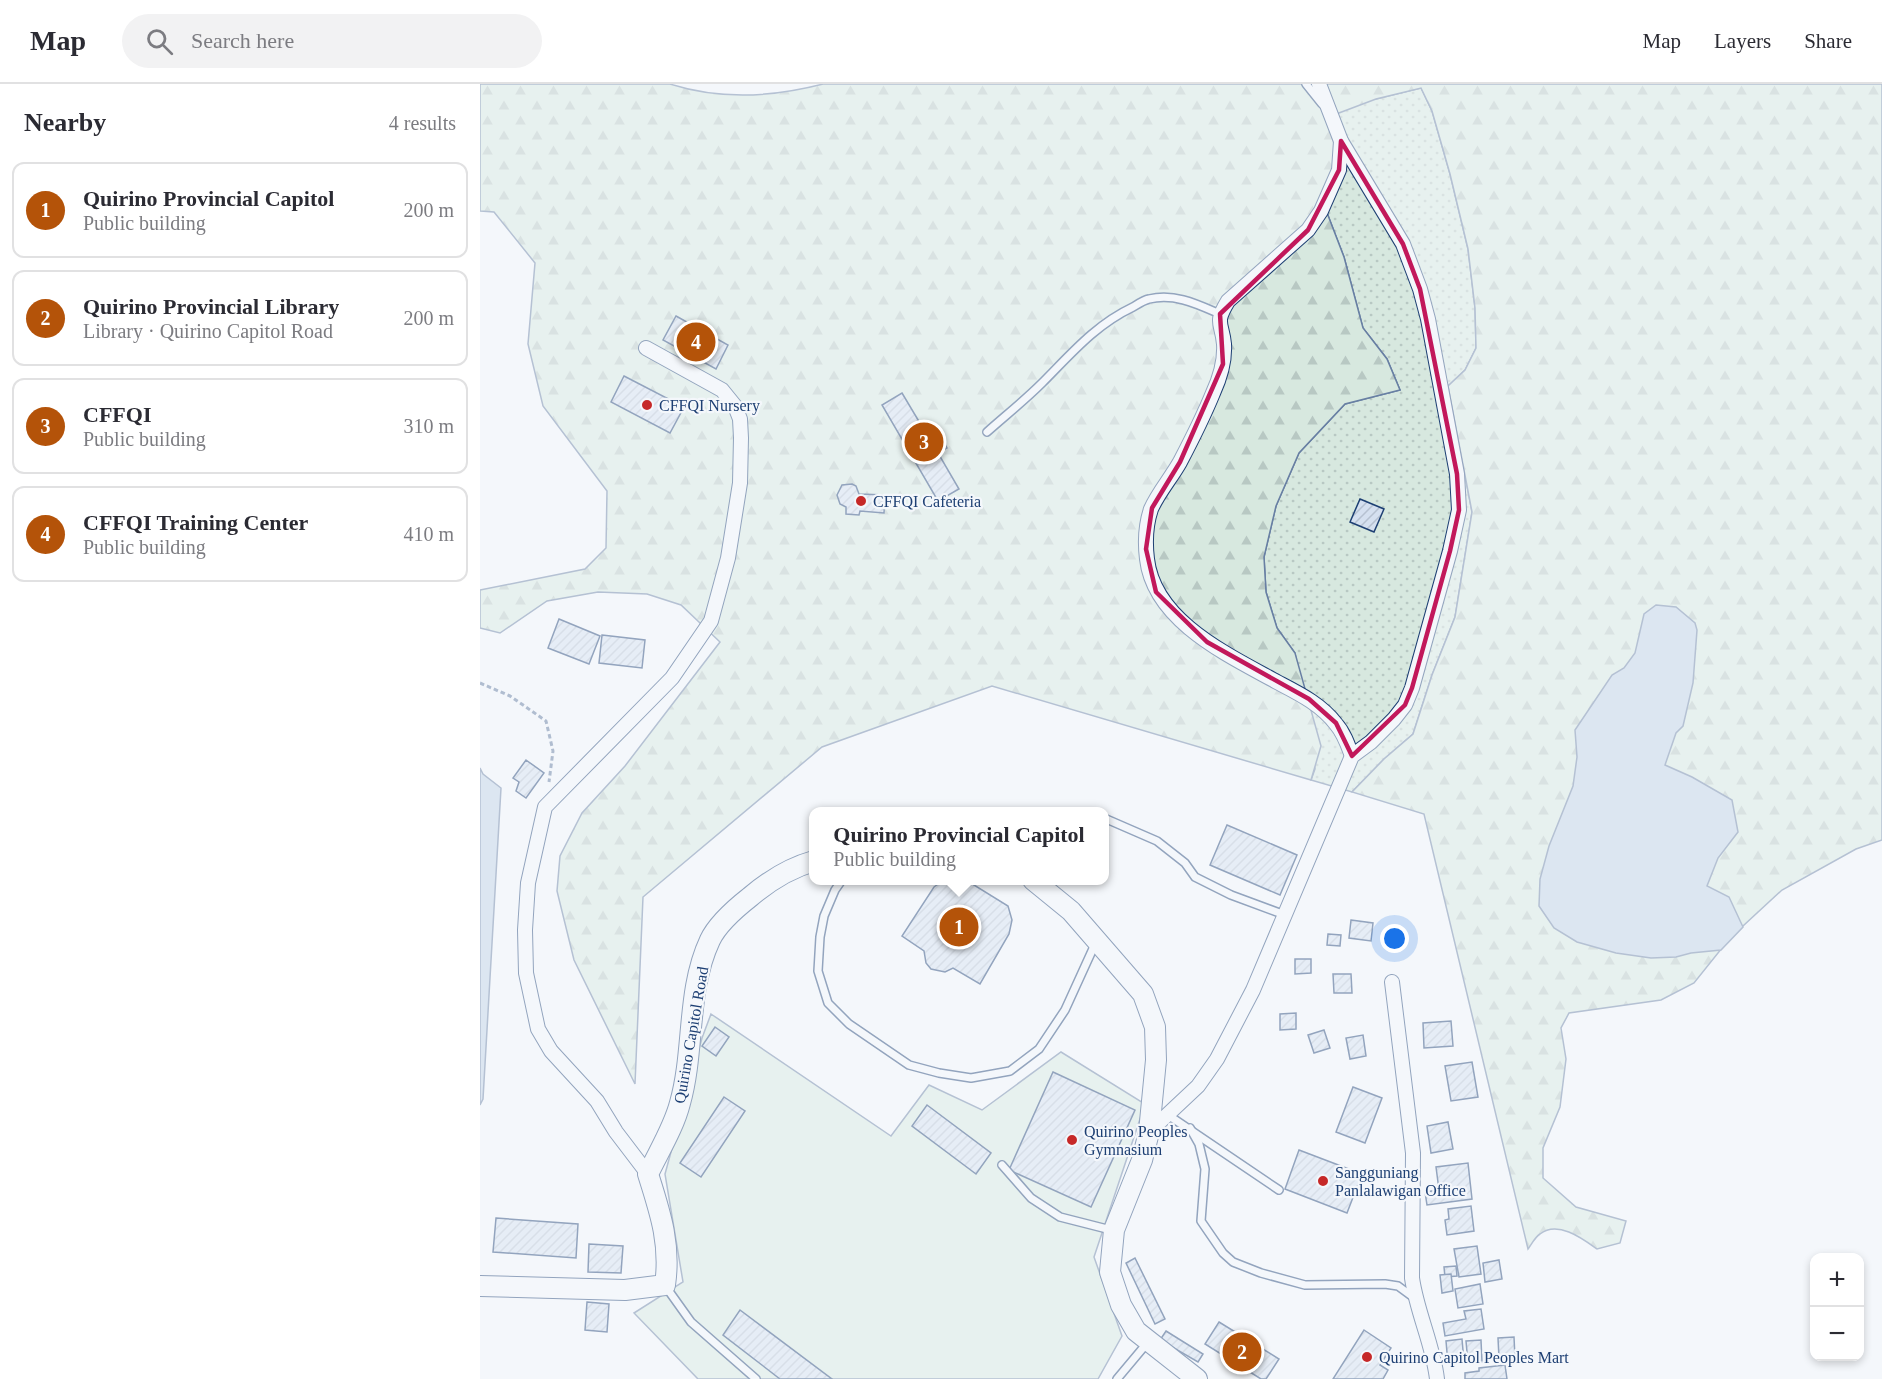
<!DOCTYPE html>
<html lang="en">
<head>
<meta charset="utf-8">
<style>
  :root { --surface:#fff; --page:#f2f2f3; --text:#2b2b33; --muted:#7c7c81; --line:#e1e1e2; --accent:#b45309 }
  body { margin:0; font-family:Georgia,serif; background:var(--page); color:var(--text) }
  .controls { position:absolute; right:18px; bottom:18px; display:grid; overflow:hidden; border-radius:12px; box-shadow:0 3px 9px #0003 }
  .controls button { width:54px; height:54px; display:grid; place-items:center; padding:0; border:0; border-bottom:2px solid var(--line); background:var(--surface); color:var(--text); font:30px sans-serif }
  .you { position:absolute; left:915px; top:855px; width:21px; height:21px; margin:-15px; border:4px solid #fff; border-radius:50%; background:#1a73e8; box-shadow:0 0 0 9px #1a73e833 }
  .badge { display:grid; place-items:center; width:39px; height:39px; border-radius:50%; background:var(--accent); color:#fff; font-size:20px; font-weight:700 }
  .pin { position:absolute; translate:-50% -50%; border:3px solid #fff; box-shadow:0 2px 6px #0006 }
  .popup { position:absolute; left:329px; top:723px; width:300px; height:78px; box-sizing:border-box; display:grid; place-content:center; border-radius:12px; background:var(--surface); filter:drop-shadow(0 2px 4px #0005); font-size:20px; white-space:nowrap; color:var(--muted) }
  .popup b { font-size:22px; color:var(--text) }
  .popup::after { content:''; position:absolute; left:50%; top:100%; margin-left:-12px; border:12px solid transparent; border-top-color:var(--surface) }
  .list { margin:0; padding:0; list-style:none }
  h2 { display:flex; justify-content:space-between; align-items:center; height:78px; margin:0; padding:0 24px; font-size:26px }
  h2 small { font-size:20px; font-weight:400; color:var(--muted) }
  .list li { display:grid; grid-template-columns:39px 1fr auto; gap:18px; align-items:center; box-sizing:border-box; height:96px; margin:0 12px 12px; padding:0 12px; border:2px solid var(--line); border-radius:12px }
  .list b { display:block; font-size:22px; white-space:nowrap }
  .list p { margin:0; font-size:20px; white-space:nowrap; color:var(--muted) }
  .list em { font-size:20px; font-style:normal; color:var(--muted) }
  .icon { flex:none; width:33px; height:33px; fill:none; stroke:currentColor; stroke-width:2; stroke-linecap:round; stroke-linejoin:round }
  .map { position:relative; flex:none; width:1402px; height:1295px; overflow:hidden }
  header { display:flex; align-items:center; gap:36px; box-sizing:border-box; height:84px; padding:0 30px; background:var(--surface); border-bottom:2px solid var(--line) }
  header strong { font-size:28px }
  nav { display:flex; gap:33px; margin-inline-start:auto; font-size:21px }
  .search { width:420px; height:54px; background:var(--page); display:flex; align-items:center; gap:15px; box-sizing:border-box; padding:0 21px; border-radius:33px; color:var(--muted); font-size:22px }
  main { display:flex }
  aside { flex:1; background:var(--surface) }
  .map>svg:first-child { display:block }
  .grass { fill:url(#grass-dots); stroke:#687fa3; stroke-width:1.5 }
  .forest { fill:url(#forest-firs); stroke:#687fa3; stroke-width:1.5 }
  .garden { fill:#d7e8df; stroke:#687fa3; stroke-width:1.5 }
  .water { fill:#bed0e5; stroke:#687fa3; stroke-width:1.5 }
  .building { fill:url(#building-hatch); stroke:#1d3f73; stroke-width:1.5 }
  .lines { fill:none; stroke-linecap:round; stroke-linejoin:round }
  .lane-casing { stroke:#1d3f73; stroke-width:10 }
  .street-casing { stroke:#1d3f73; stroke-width:16 }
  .secondary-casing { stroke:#1d3f73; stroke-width:22 }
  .path { stroke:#5e769c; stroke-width:3; stroke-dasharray:4.5 3; stroke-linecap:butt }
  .lane { stroke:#f4f7fb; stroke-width:7 }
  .street { stroke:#f4f7fb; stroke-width:14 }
  .secondary { stroke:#f4f7fb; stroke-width:20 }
  .marked { fill:none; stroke:#c2185b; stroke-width:4.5; stroke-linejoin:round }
  .poi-dot { fill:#c62828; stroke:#f4f7fb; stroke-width:2 }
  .labels { text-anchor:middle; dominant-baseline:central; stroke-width:4.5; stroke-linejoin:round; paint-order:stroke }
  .poi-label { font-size:16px; fill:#1d3f73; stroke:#f4f7fb; text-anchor:start }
  .street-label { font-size:16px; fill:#1d3f73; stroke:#f4f7fb }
</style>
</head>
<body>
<header>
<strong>Map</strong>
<div class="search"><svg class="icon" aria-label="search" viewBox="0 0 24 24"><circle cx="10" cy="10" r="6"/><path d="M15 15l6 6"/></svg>Search here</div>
<nav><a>Map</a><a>Layers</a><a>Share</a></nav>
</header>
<main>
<aside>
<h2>Nearby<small>4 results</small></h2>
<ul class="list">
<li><span class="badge">1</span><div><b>Quirino Provincial Capitol</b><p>Public building</p></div><em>200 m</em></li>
<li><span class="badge">2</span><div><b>Quirino Provincial Library</b><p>Library · Quirino Capitol Road</p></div><em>200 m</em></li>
<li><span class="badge">3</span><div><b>CFFQI</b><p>Public building</p></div><em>310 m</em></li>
<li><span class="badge">4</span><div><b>CFFQI Training Center</b><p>Public building</p></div><em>410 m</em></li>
</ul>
</aside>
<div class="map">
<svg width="1402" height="1295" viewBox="0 0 1402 1295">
  <defs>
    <pattern id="grass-dots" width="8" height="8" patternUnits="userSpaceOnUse" patternTransform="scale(1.5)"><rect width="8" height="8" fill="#d7e8df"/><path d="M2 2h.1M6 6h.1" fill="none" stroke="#b8c8c3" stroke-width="1.8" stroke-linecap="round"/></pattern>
    <pattern id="forest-firs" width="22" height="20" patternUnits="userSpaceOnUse" patternTransform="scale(1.5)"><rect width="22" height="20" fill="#d7e8df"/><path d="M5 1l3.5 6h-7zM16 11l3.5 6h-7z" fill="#b8c8c3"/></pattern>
    <pattern id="building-hatch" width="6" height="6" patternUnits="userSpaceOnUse" patternTransform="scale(1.5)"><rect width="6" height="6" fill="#d5e0f0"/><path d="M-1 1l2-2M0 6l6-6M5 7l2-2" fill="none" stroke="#b6c1d1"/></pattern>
  </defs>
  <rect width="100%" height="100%" fill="#f4f7fb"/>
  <path class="grass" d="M826,0H839L896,15L941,4L952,27L970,90L988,165L995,224L996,264L985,286L968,302L992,428L975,533L952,591L933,650L904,675L872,708L831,696L835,685L815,569L797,544L786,508L784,473L796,422L819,369L865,320L920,306L907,275L883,244L864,173L844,121Z"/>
  <path class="forest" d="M0,0H190C240,16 293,13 343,0H826L850,29L839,0H1402V756L1376,765L1302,806L1250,854L1214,899L1181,916L1089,929L1081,944L1086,975L1080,1023L1063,1064V1094L1096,1123L1146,1137L1140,1159L1117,1165C1103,1155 1078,1136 1060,1150C1055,1153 1051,1161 1048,1165L944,730L872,708L904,675L933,650L952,591L975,533L992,428L968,302L985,286L996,264L995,224L988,165L970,90L952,27L941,4L896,15L851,32L861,57L844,121L864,173L883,244L907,275L920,306L865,320L819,369L796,422L784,473L786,508L797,544L815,569L841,662L831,696L512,602L342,663L163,813L155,1000L94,876L77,807L80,772L102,729L145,682L240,558L201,521L167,510L118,508L67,517L20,549L0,544V506L105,485L126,464L127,407L63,322L48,260L55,179L14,128L0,127Z"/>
  <path class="garden" d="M231,930L411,1052L449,1001L502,1026L581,968L665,1020L614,1173L642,1252L618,1295H218L154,1229L203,1198L185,1090L222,954Z"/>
  <g class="water">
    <path d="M1176,521L1196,523L1215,539L1217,546L1213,599L1203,642L1196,649L1185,681L1212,693L1252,716L1258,748L1238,774L1227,802L1249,813L1263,843L1241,866L1211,869L1196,873L1171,874L1136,869L1097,858L1074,844L1059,822L1060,795L1069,762L1093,702L1097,673L1095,646L1132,591L1144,584L1155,569L1164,530Z"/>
    <path d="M0,684L3,690L21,704L3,1015L0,1021Z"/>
  </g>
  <g class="building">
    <path d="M196,232L248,261L236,285L183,256Z"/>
    <path d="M144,292L204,323L190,349L131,318Z"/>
    <path d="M422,309L447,351L457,346L467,364L458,369L479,405L458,417L402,321Z"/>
    <path d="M372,400L376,402L379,410L405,411L404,429L380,427L379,431L366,430V423L360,420L357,411L362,401Z"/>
    <path d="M880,415L904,425L894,448L870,438Z"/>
    <path d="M79,535L120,552L109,580L68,564Z"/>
    <path d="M122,551L165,556L162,584L119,579Z"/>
    <path d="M46,676L64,689L46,714L36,707L39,698L33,694Z"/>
    <path d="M747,741L817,771L800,811L730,781Z"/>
    <path d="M464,796H486L528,822L532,836L529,850L500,900L473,884L465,888L451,885L446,879L444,867L422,852L454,803Z"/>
    <path d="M871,836L893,839L891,857L869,854Z"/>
    <path d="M848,850L861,851L860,862L847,861Z"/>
    <path d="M815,875H831V889L815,890Z"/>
    <path d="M853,890H871L872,909H854Z"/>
    <path d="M816,929V945L800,946V930Z"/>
    <path d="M971,937L973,962L944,964L943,939Z"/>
    <path d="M235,943L249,953L236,972L222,962Z"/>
    <path d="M844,946L850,964L834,969L828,951Z"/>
    <path d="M883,951L886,972L870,975L866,954Z"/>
    <path d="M992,978L998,1013L971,1017L965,982Z"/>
    <path d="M573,988L655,1026L611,1123L529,1086Z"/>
    <path d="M873,1003L902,1014L885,1059L856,1048Z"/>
    <path d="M244,1013L265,1027L221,1093L200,1079Z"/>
    <path d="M447,1021L511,1069L496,1090L432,1042Z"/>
    <path d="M968,1038L973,1065L951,1069L947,1042Z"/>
    <path d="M819,1066L882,1090L867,1129L805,1105Z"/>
    <path d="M988,1079L992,1115L947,1121L945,1108L959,1106L956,1083Z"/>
    <path d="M991,1122L994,1147L967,1151L965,1136L969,1135L968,1125Z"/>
    <path d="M16,1134L98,1140L96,1174L13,1168Z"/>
    <path d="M109,1160L143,1162L141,1189L108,1188Z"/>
    <path d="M997,1162L1001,1190L979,1193L974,1165Z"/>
    <path d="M655,1174L685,1235L675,1240L646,1179Z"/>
    <path d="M1019,1176L1022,1195L1005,1198L1003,1179Z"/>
    <path d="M976,1182L977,1192L965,1193L964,1183Z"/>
    <path d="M971,1190L973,1207L962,1209L960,1191Z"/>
    <path d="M1000,1200L1003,1220L978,1224L975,1205Z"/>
    <path d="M107,1218L129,1220L127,1248L105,1246Z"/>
    <path d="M1001,1225L1004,1245L965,1252L963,1239L986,1235L984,1227Z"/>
    <path d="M260,1226L352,1295H300L243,1251Z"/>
    <path d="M739,1238L799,1275L786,1295H781L725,1260Z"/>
    <path d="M884,1246L911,1264L900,1281L908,1286L903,1295H853Z"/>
    <path d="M686,1247L723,1270L718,1278L680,1256Z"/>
    <path d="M1034,1253L1035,1274H1019L1018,1254Z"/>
    <path d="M982,1255L984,1278L968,1280L966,1257Z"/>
    <path d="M1001,1256L1002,1278L988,1279L986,1257Z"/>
    <path d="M1025,1281L1027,1295H985V1289L999,1287V1284Z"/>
  </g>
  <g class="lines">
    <defs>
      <g id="lane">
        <path d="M826,0L842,20"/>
        <path d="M507,348C525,332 545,316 562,299C591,270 615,241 653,223C658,220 664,216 669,215C695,209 717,220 740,230"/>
        <path d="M624,734L677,757L705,779L715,793L751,811L805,831"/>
        <path d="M362,796L355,806L344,832L340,853L338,887L348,919L369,940L429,981L459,989L491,994L530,987L559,965L585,926L616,858"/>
        <path d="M688,1031L799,1106"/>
        <path d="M710,1044L719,1060L725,1085L721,1137L743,1169L753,1178L781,1189L825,1201L905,1200L918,1202L933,1213"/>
        <path d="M522,1081L551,1114L580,1133L631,1146"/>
        <path d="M186,1203L211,1238L276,1295"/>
        <path d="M637,1295L668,1258"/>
      </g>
      <g id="street">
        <path d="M861,57L859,86L841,127L828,146L748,217C734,240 742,238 744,260C745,276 740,294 733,309C724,331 711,357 700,378C691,394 678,409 671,425C666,440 665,459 667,475C674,537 748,571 797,598C818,609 841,620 856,640C864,649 868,661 872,672"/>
        <path d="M166,264L242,306L255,322L260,335L261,354L260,399L248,474L231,537L192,594L65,723L48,799L45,846L46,889L58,945L71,967L117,1017L136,1048L168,1090"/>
        <path d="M912,898L933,1069L932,1194C937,1229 953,1260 957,1295"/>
        <path d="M669,1048L718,1002L737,975L773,906L872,672L891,658L914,635L925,621L932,604L970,467L979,426L977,390L948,235L940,205L923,160L861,57L839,0"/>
      </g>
      <g id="secondary">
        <path d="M553,796L591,827L663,910L675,943L676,976L669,1048L662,1076L634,1146L630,1188L641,1221L656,1247L717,1295"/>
        <path d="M0,1202L145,1206L185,1201C191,1160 180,1128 168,1090C179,1067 194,1043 200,1019C215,966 206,907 230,856C238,839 256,824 270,813C290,796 309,784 334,777"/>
      </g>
    </defs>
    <use href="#lane" class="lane-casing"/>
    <use href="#street" class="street-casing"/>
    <use href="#secondary" class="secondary-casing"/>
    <path class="path" d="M0,599L30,612L66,637L73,667L69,698"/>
    <use href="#lane" class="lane"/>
    <use href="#street" class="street"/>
    <use href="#secondary" class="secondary"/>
  </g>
  <path d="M0 0H1402V1295H0ZM861,57L923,160L940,205L977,390L979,426L970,467L932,604L925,621L872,672L856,639L829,615L727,558L676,508L666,465L672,424L700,378L743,280L740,230L828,146L859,86Z" fill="#f4f7fb" fill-opacity=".55" fill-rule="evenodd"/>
  <path class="marked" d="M861,57L923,160L940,205L977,390L979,426L970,467L932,604L925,621L872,672L856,639L829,615L727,558L676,508L666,465L672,424L700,378L743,280L740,230L828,146L859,86Z"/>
  <g class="poi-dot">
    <circle cx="167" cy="321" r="6"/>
    <circle cx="381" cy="417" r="6"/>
    <circle cx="592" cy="1056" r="6"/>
    <circle cx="843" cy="1097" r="6"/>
    <circle cx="887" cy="1273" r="6"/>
  </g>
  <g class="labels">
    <g class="poi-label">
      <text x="179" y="321">CFFQI Nursery</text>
      <text x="393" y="417">CFFQI Cafeteria</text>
      <text x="604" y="1047">Quirino Peoples<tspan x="604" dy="18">Gymnasium</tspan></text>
      <text x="855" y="1088">Sangguniang<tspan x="855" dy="18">Panlalawigan Office</tspan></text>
      <text x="899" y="1273">Quirino Capitol Peoples Mart</text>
    </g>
    <g class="street-label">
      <text transform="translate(211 951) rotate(-80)">Quirino Capitol Road</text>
    </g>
  </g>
</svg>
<div class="controls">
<button>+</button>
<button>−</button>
</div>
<div class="you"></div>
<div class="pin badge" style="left:479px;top:843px">1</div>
<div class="popup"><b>Quirino Provincial Capitol</b>Public building</div>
<div class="pin badge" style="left:762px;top:1268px">2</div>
<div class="pin badge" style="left:444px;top:358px">3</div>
<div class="pin badge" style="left:216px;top:258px">4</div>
</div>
</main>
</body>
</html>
